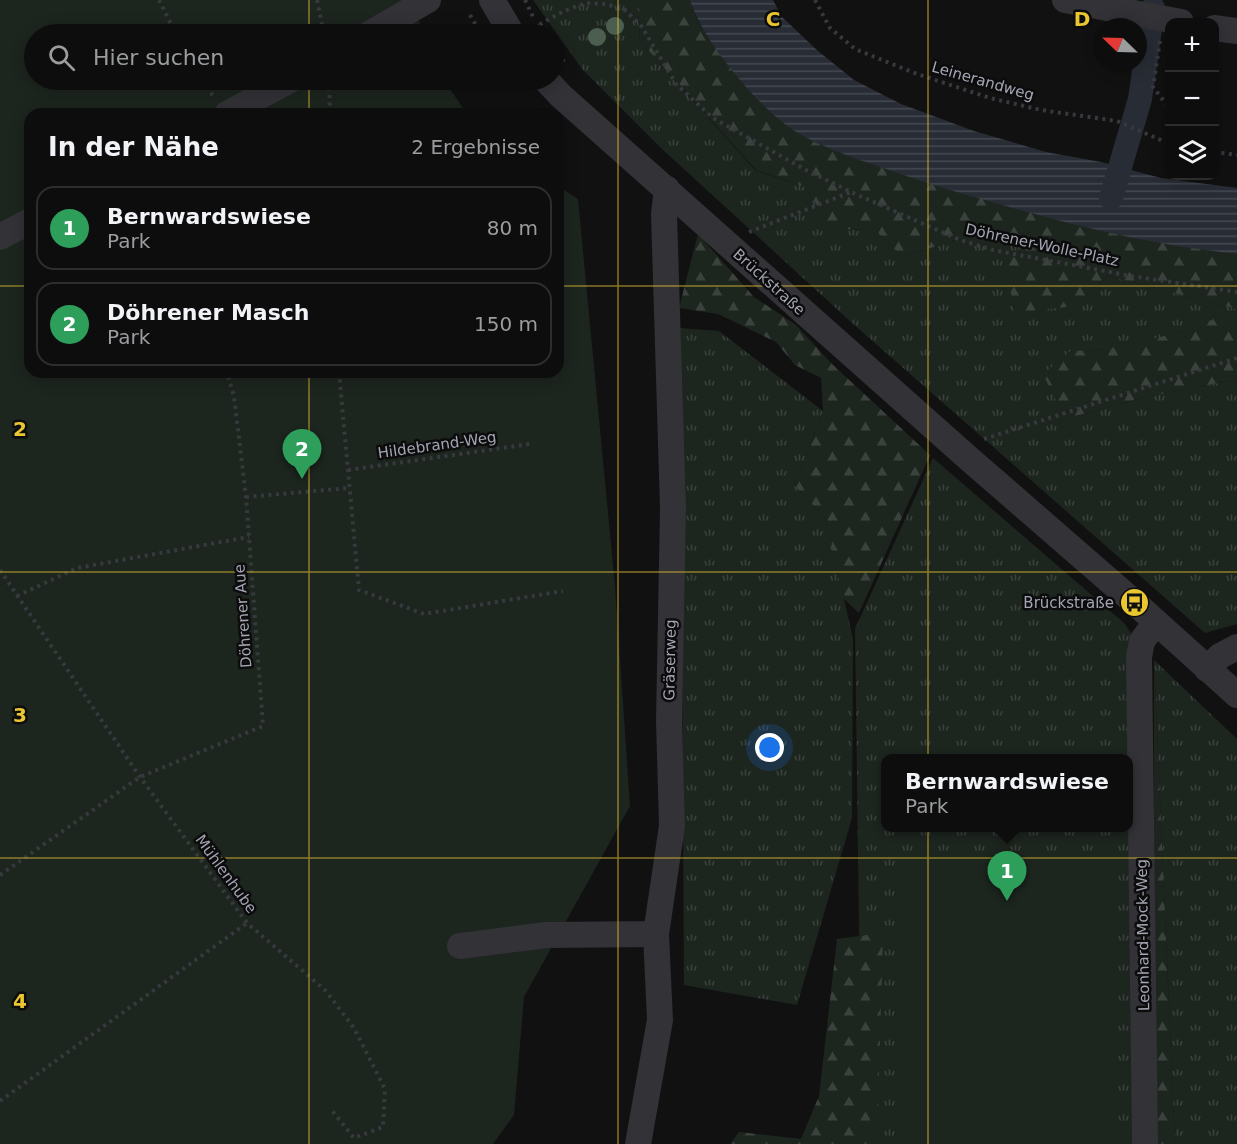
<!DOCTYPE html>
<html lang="de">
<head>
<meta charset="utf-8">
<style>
  :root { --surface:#0d0d0e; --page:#1b1b1c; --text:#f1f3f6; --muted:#9a9c9e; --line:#2d2d2e; --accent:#1a73e8 }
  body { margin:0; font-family:"DejaVu Sans",sans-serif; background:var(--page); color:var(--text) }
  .controls { position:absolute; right:18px; top:18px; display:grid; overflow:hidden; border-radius:12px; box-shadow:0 3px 15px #0003 }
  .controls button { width:54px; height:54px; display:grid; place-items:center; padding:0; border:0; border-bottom:2px solid var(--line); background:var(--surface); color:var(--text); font:30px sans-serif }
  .compass { position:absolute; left:1093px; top:18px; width:54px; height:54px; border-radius:50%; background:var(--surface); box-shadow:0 3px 15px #0003; rotate:293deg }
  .you { position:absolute; left:770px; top:748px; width:21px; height:21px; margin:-15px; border:4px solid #fff; border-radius:50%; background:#1a73e8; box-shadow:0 0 0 9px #1a73e833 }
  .badge { display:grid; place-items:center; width:39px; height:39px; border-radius:50%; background:var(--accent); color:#fff; font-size:20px; font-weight:700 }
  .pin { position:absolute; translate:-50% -50px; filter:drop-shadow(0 2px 3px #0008) }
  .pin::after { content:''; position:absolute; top:32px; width:21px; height:18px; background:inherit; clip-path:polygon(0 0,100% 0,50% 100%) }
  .popup { position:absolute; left:881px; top:754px; width:252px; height:78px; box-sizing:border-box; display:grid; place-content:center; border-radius:12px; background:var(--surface); filter:drop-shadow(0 2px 4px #0005); font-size:20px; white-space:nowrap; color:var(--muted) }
  .popup b { font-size:22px; color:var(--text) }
  .popup::after { content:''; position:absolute; left:50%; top:100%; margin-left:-12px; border:12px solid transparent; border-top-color:var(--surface) }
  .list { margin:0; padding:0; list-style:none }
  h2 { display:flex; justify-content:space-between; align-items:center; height:78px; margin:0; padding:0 24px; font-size:26px }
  h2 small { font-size:20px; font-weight:400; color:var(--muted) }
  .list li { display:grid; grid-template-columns:39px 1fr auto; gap:18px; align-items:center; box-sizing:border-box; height:84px; margin:0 12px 12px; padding:0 12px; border:2px solid var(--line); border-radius:18px }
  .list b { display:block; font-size:22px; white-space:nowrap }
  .list p { margin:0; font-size:20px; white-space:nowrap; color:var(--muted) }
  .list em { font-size:20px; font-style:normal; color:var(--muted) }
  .icon { flex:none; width:33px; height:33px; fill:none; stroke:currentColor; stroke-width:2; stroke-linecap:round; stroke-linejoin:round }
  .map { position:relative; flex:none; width:1237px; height:1144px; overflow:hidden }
  .search { position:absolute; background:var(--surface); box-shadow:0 3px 15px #0003; left:24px; top:24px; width:540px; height:66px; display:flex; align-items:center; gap:15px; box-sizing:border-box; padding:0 21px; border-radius:33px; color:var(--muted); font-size:22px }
  .panel { position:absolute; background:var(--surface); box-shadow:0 3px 15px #0003; left:24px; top:108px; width:540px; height:270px; border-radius:18px }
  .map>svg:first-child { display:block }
  .grass { fill:url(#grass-tufts); fill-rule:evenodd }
  .forest { fill:url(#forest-firs) }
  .garden { fill:#1d251f }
  .water { fill:url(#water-rules) }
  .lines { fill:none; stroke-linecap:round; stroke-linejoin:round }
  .canal { stroke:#282d35; stroke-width:24 }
  .path { stroke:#38393e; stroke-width:4; stroke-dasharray:3 4.5; stroke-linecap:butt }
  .minor { stroke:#323237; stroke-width:26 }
  .tree { fill:#4b5e4f }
  .grid { fill:none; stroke:#eac631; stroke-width:1.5; stroke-opacity:0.55 }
  .labels { text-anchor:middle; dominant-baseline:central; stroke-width:5; stroke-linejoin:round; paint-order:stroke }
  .street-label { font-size:15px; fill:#a3a5b3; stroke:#0c0c0d }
  .poi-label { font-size:15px; fill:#a3a5b3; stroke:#0c0c0d; text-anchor:end }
  .grid-label { font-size:20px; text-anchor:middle; font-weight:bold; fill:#eac631; stroke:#0c0c0d; stroke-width:5; stroke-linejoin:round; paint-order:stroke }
</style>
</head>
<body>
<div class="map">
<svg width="1237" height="1144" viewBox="0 0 1237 1144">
  <defs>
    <pattern id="grass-tufts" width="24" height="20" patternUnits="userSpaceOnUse" patternTransform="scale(1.5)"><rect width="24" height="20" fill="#1d251f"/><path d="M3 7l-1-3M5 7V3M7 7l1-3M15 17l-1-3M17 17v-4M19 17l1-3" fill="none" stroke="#3b423d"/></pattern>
    <pattern id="forest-firs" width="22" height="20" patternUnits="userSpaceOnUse" patternTransform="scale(1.5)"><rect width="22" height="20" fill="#1d251f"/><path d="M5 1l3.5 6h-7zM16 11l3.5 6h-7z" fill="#3b423d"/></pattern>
    <pattern id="water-rules" width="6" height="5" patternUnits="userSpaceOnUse" patternTransform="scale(1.5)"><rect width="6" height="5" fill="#282d35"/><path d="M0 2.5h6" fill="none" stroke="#444850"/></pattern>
  </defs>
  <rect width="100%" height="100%" fill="#111112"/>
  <g class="grass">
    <path d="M533,0H637L640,41L755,170L805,187L832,229L875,230L902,257L985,231L1025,244L1074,306L1108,276L1237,309C1217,326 1127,348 1098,350C1089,351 1079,351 1070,351L1065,419L1141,398L1234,380L1237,376V624L1205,633L851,322L662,149L582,69Z"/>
    <path d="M680,328L719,331L823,411L794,485L826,519L853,639L852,818L797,1005L684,985Z"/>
    <path d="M933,458L1124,623L1147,657L1161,1144H862L855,629ZM886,758H1128V828H886Z"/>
    <path d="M1154,660L1237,739V1144H1175Z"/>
  </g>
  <g class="forest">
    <path d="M637,0H690C696,22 711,42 725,60C752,94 780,126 821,145C835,151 850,156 864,161L1149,241L1237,254V309L1108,276L1074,306L1015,313L1005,265L1024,244L985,231L902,257L875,230L832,229L805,187L756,170L640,41Z"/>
    <path d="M698,234L754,297L796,325L832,364L930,455L859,613L843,598L826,519L794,485L823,411L821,378L795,365L776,342L718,314L679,308Z"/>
    <path d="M1237,310V376L1234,380L1141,398L1065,419L1043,374L1070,351L1101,350L1179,333Z"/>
    <path d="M1154,660L1175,1144H1154Z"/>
    <path d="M883,933L877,1144H730L739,1132L801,1139L819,1096L837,939Z"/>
  </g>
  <g class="garden">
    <path d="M0,0H413L423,34H34V80H444L467,114H30V372H558V186L578,199L615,586L630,806L524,997L514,1115L493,1144H0Z"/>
    <path d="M1117,858L1118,1144H896L895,859Z"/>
  </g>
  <path class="water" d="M690,0H773L782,17L818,51L854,80L901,104L974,131L1046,152L1101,162L1161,178L1237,188V254C1158,246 1082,228 1006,206C967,195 928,184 889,170C853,157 813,146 782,122C751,97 701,38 690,0Z"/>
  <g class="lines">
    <path class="canal" d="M1111,198L1140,99L1153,8"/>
    <g class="path">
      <path d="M159,0L176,34"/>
      <path d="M317,0L324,34"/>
      <path d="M525,0L534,19"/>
      <path d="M815,0L830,28L855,49L917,74L990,98L1041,110L1117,121L1170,144"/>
      <path d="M470,15L481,34"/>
      <path d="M537,25L544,34"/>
      <path d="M533,28L564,11L586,3L606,4L625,10L642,27L676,84L713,118L804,169L851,192L960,240L993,250L1131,276L1237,292"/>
      <path d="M1160,41L1153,87L1170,109"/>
      <path d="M554,48L564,62"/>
      <path d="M203,80L213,96"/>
      <path d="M329,80L330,114"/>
      <path d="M1214,152L1237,155"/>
      <path d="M749,232L851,192"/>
      <path d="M339,372L359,590L424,614L563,591"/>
      <path d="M984,439L1237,358"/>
      <path d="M348,470L530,444"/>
      <path d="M246,497L349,488"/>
      <path d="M0,570L140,777L247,923L325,990L354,1028L385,1089L383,1127L354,1138L330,1108"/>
      <path d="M17,596L77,568L249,537"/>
      <path d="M0,875L140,777L263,726L246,497L234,397L227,372"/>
      <path d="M0,1101L247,923"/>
    </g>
    <g class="minor">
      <path d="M492,0L512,34"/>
      <path d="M1065,0L1181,22"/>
      <path d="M1214,28L1237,31"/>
      <path d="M369,34L428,0"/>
      <path d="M546,80L561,96L967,457L1135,603L1237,695"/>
      <path d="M227,114L290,80"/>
      <path d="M0,237L30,221"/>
      <path d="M1207,669L1220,656L1237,647"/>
      <path d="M460,946L546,935L656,934L672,826L669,721L673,508L664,214L667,189"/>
      <path d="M638,1144L660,1020L656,934"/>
      <path d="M1145,1144L1139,657L1142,641L1156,622"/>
    </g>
  </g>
  <g class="tree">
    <circle cx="615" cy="26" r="9"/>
    <circle cx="597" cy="37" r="9"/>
  </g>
  <path class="grid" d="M309,0V34M618,0V1144M928,0V1144M309,80V114M0,286H30M558,286H1237M309,372V1144M0,572H1237M0,858H1237"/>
  <defs>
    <symbol id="bus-disc" viewBox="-11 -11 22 22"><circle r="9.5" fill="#eac631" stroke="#0c0c0d"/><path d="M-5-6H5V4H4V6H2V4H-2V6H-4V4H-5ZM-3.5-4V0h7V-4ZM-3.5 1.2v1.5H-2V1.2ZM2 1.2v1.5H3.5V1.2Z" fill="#111"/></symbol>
  </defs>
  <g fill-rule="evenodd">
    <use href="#bus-disc" x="1118" y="586" width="33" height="33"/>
  </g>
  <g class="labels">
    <g class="street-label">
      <text transform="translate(983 81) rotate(16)">Leinerandweg</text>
      <text transform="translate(1042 245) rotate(12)">Döhrener-Wolle-Platz</text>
      <text transform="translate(769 282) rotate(42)">Brückstraße</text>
      <text transform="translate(437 445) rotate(-8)">Hildebrand-Weg</text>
      <text transform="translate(243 616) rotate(-94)">Döhrener Aue</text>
      <text transform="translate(670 660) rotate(-89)">Gräserweg</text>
      <text transform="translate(226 874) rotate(54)">Mühlenhube</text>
      <text transform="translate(1143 935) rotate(-91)">Leonhard-Mock-Weg</text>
    </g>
    <g class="poi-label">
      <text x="1114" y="603">Brückstraße</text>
    </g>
  </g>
  <g class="grid-label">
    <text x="773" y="26">C</text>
    <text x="1082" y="26">D</text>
    <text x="20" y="436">2</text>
    <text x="20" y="722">3</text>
    <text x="20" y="1008">4</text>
  </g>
</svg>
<div class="controls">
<button>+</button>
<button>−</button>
<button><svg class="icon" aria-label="layers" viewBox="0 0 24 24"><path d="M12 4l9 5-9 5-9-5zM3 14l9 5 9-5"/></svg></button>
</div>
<svg class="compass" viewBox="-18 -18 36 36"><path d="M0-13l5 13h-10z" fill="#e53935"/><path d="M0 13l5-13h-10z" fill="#9a9c9e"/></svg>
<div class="you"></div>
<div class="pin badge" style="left:1007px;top:901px;background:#2e9e5b">1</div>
<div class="popup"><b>Bernwardswiese</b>Park</div>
<div class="pin badge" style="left:302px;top:479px;background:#2e9e5b">2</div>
<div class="search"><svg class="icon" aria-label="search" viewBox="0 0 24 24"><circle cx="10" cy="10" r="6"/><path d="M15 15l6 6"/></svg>Hier suchen</div>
<section class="panel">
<h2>In der Nähe<small>2 Ergebnisse</small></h2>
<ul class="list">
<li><span class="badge" style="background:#2e9e5b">1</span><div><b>Bernwardswiese</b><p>Park</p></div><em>80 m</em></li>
<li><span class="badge" style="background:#2e9e5b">2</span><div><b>Döhrener Masch</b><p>Park</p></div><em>150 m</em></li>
</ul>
</section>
</div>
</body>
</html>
